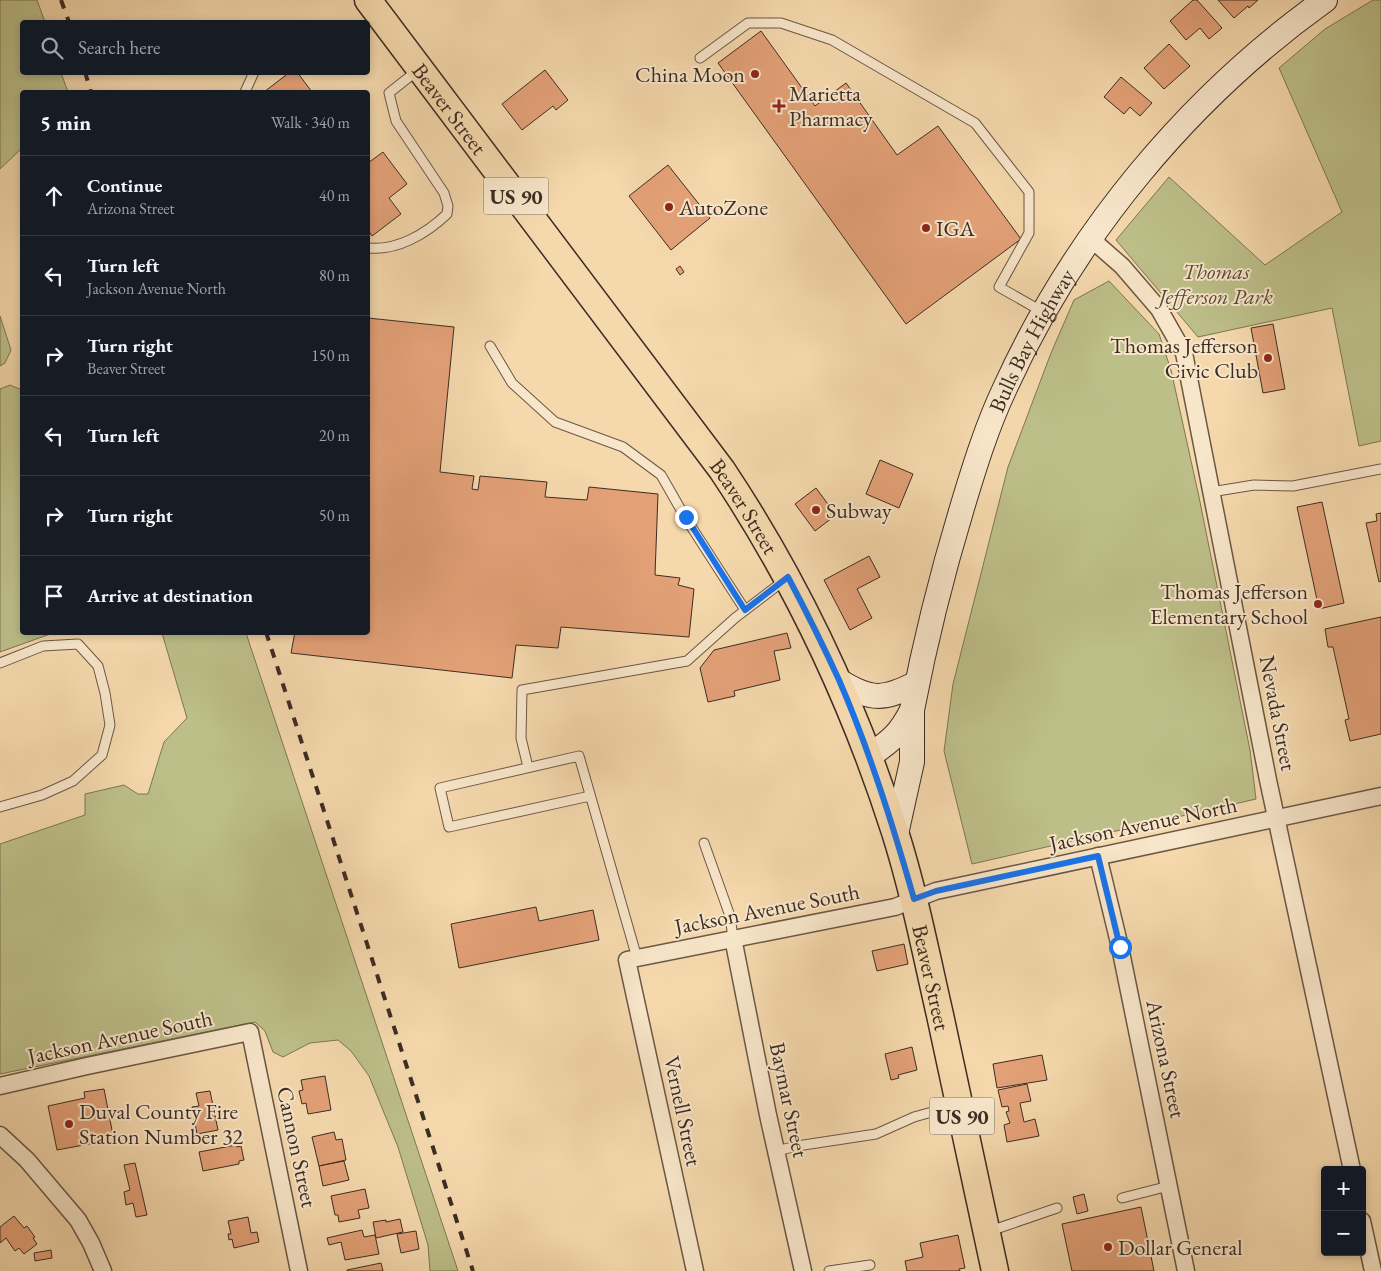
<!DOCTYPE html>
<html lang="en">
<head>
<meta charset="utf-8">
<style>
  :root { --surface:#171b24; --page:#242831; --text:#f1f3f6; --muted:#9ea1a6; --line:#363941 }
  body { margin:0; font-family:"EB Garamond",serif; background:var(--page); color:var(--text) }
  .controls { position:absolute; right:15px; bottom:15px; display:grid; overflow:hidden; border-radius:5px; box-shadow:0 2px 8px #0003 }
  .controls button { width:45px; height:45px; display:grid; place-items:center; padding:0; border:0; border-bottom:1px solid var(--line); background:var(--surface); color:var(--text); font:25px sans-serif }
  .stop { position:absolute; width:15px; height:15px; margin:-11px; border:4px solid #1a73e8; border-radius:50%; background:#fff }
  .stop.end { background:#1a73e8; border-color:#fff; box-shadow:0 1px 5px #0008 }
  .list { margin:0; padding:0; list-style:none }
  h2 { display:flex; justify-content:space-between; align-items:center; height:65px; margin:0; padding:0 20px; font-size:21px }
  h2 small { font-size:16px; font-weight:400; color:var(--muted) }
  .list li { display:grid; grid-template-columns:32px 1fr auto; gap:15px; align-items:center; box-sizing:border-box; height:80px; padding:0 20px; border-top:1px solid var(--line) }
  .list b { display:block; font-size:19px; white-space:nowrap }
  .list p { margin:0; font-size:16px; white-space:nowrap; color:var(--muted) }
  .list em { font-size:16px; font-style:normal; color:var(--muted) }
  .icon { flex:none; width:28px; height:28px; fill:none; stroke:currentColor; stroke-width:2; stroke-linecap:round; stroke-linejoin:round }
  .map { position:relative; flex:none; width:1381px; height:1271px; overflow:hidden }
  .search { position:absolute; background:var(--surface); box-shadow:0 2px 8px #0003; left:20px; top:20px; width:350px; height:55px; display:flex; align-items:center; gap:12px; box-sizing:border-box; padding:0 18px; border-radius:5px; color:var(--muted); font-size:19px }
  .panel { position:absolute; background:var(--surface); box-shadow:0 2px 8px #0003; left:20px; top:90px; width:350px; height:545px; border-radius:5px }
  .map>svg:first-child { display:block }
  .green { fill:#bdbf89; stroke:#7d7656 }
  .building { fill:#e4a178; stroke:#3d2c24 }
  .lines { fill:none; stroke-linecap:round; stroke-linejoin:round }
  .service-casing { stroke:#6b5746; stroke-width:11 }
  .minor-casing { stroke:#6b5746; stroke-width:19 }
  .secondary-casing { stroke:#3d2c24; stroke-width:26 }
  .primary-casing { stroke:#3d2c24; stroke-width:29 }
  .service { stroke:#f8e6ca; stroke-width:9 }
  .minor { stroke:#f8e6ca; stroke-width:16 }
  .secondary { stroke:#f8e6ca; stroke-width:24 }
  .primary { stroke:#f5d9ad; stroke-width:26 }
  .rail { stroke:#3d2c24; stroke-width:4; stroke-dasharray:9 9; stroke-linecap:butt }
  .route { stroke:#1a73e8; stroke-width:6 }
  .poi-dot { fill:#8f2418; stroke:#f8e6ca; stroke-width:2 }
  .labels { text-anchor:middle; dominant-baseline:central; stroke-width:4; stroke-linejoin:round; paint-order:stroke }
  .shield { fill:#f8e6ca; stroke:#756456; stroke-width:1 }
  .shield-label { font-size:21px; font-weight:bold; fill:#3d2c24 }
  .poi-label { font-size:22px; fill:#3d2c24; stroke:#f8e6ca; text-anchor:start }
  .street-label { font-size:22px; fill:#3d2c24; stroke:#f8e6ca }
  .park-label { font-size:22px; font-style:italic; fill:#574938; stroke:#f8e6ca }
</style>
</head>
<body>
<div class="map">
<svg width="1381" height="1271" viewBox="0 0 1381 1271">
  <rect width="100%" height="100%" fill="#f5d9ad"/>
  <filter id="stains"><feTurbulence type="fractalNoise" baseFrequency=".004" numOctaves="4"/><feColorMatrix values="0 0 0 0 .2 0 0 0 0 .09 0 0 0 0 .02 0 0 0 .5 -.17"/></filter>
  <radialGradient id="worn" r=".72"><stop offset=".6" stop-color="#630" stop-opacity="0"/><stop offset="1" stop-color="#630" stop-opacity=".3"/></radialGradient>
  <g class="green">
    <path d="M0,0H37L45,22H22V72L61,73L68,92H22V148L0,169Z"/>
    <path d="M1373,0H1381V441L1359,446L1332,308L1198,337L1116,240L1169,177L1265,265L1342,212L1279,68L1325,29Z"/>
    <path d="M1109,281L1159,334L1171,370L1199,497L1250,750L1256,799L972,864L944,751L953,684L1008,467L1051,353L1074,300Z"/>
    <path d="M0,316L11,350L5,363L0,366Z"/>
    <path d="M10,385L22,390V632L53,633L0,652V389Z"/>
    <path d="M162,633H246L458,1271H430L428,1245L398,1147L369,1076L351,1051L338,1040L310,1043L283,1057L273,1052L265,1031L255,1022L0,1074V844L85,815V794L124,785L138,794H148L164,742L187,718Z"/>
  </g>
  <g class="building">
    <path d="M1193,0H1197L1222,28L1209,39L1200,28L1186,40L1170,21Z"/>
    <path d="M1218,0H1258L1249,8L1248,6L1234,18Z"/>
    <path d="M761,31L815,106L846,83L897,155L938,126L1021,239L906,324L718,63Z"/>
    <path d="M1169,44L1190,66L1164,89L1144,68Z"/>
    <path d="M545,70L568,100L556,110L553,106L522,130L502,104Z"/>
    <path d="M290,72H297L312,92H264Z"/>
    <path d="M1121,77L1152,103L1140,116L1130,107L1124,114L1104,97Z"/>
    <path d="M383,152L407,184L389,198L401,214L372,236L368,230V163Z"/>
    <path d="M668,165L710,218L671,250L629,196Z"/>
    <path d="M680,266L684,272L680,275L676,269Z"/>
    <path d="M368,318L454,327L440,472L474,476L472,489L478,490L480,476L547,482L545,497L587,500L589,487L658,494L655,575L680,578L678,585L694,589L689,637L561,627L558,648L516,645L512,678L291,653L295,632H368Z"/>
    <path d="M1273,324L1285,389L1263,393L1251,328Z"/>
    <path d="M880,460L913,474L899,508L866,494Z"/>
    <path d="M816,488L836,515L815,531L795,504Z"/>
    <path d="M1322,502L1344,603L1319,609L1297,507Z"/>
    <path d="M1381,513V581L1379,582L1366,523L1377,521L1376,514Z"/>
    <path d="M869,556L880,577L857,589L872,618L850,630L824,580Z"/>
    <path d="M1381,617V734L1350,741L1345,720L1349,719L1333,647H1328L1325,629Z"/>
    <path d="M787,633L791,648L774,651L780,680L734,691L735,696L708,702L700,668L714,650Z"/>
    <path d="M536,907L539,921L593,910L599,940L459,968L451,924Z"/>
    <path d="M904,944L908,964L877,971L872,951Z"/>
    <path d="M912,1047L917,1070L898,1075L899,1078L891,1080L885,1054Z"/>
    <path d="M1042,1055L1047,1080L997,1088L993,1064Z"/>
    <path d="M325,1076L331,1110L308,1114L306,1103L302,1104L299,1091L303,1090L301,1080Z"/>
    <path d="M1027,1084L1031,1101L1020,1103L1024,1122L1035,1119L1039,1136L1007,1142L1004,1125L1010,1123L1006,1112L1009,1111L1008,1106L1002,1107L998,1090Z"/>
    <path d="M104,1089L113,1135L100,1138V1142L57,1150L48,1106L85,1098L84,1092Z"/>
    <path d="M210,1091L218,1130L197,1134L192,1107L199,1106L196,1093Z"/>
    <path d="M334,1132L336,1140L342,1139L346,1160L319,1166L312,1137Z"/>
    <path d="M236,1145L237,1147L241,1146L244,1160L239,1161V1164L203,1171L199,1152Z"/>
    <path d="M344,1161L349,1180L323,1186L319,1166Z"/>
    <path d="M135,1163L147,1215L136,1217L133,1203L126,1205L124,1192L130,1190L124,1165Z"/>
    <path d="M365,1189L369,1208L358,1210L360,1218L339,1222L338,1215H335L331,1196Z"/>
    <path d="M1084,1194L1088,1211L1077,1214L1073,1197Z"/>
    <path d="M1141,1207L1154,1271H1072L1062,1224Z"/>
    <path d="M14,1216L24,1228L27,1226L35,1237L33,1238L37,1244L24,1254L19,1248L15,1251L6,1238L0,1243V1227Z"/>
    <path d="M248,1217L251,1233L257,1232L259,1242L234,1248L232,1239L229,1240L228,1234H231L228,1221Z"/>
    <path d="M400,1219L403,1232L376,1238L373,1222L386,1220V1222Z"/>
    <path d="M362,1230L364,1237L375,1235L379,1254L345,1260L341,1242L329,1245L327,1238Z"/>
    <path d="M416,1231L419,1249L401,1253L397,1234Z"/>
    <path d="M958,1235L965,1268L959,1269L960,1271H907L905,1261L923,1257L920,1243Z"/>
    <path d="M51,1250L52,1258L35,1261L34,1253Z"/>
    <path d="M381,1263L383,1271H347V1270Z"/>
  </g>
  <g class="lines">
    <defs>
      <g id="service">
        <path d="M700,58L748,23H781L832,40L975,123L1029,192V233L999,287L1043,312"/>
        <path d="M245,92L254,72"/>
        <path d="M368,248C397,251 426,234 447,214L448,206L444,193L396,121L389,93L418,70"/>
        <path d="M490,346L512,383L555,422L623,447L661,475L685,517L745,610"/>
        <path d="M1211,492L1254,485L1293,486L1381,469"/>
        <path d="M0,663L43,646L78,644L98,666L105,693L110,725L102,755L73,781L42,795L0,807"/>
        <path d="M528,767L521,738L522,690L687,661L735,618L786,579"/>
        <path d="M590,796L449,827L440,788L579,756L637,958"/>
        <path d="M704,843L730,916L733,938"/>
        <path d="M776,1151L797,1146L876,1134L914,1117L957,1105"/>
        <path d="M1122,1198L1169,1186"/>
        <path d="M990,1231L1057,1208"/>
        <path d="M829,1271L870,1265"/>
      </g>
      <g id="minor">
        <path d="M1094,235L1098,245L1122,266L1159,309L1184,353L1268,780L1352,1170"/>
        <path d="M1098,856L1120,947L1186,1271"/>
        <path d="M733,938L768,1115L803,1271"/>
        <path d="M0,1086L87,1066L250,1032L299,1271"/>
        <path d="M0,1135L27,1160L78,1220L91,1243L103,1271"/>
        <path d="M1362,1221L1373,1271"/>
        <path d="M695,1271L627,960L895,907L936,891L1381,796"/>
      </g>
      <g id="secondary">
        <path d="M839,681C871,701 884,700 917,683"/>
        <path id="s1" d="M869,756C891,741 900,734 912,710C925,642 942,574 962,508C974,468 987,426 1005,388C1075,234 1188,98 1325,0"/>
        <path d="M896,834L912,762V710"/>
      </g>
      <g id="primary">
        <path id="s2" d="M368,0L722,470C798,584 853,701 895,832C914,892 926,954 940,1015C958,1101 977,1186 995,1271"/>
      </g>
    </defs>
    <use href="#service" class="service-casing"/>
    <use href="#minor" class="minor-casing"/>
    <use href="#secondary" class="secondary-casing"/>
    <use href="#primary" class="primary-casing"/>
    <use href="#service" class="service"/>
    <use href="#minor" class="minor"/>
    <use href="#secondary" class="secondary"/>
    <use href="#primary" class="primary"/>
    <g class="rail">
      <path d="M61,0L69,22"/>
      <path d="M85,72L91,92"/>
      <path d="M266,632L473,1271"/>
    </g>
  </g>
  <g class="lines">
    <path class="route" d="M686,517L745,610L788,577C806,611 823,645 839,680C870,751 893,825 914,899L936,891L1098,856L1120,947"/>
  </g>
  <g class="poi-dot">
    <circle cx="755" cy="74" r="5"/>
    <path d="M776.5 98.5h5v5h5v5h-5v5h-5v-5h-5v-5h5z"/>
    <circle cx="669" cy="207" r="5"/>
    <circle cx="926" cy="228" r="5"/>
    <circle cx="1268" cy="358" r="5"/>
    <circle cx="816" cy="510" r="5"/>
    <circle cx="1318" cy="604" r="5"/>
    <circle cx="69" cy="1124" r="5"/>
    <circle cx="1108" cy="1247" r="5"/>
  </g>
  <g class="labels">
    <g class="shield">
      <rect x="483.5" y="177.5" width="65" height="37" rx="4"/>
      <rect x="929.5" y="1097.5" width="65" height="37" rx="4"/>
    </g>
    <g class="shield-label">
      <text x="516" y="196">US 90</text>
      <text x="962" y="1116">US 90</text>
    </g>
    <g class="poi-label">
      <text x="745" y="74" text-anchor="end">China Moon</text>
      <text x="789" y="93">Marietta<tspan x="789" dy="25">Pharmacy</tspan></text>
      <text x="679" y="207">AutoZone</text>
      <text x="936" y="228">IGA</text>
      <text x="1258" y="345" text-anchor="end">Thomas Jefferson<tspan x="1258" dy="25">Civic Club</tspan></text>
      <text x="826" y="510">Subway</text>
      <text x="1308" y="591" text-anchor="end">Thomas Jefferson<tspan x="1308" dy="25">Elementary School</tspan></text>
      <text x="79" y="1111">Duval County Fire<tspan x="79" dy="25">Station Number 32</tspan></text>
      <text x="1118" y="1247">Dollar General</text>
    </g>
    <g class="street-label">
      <text stroke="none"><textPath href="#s2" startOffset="136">Beaver Street</textPath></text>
      <text stroke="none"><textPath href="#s1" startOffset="454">Bulls Bay Highway</textPath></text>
      <text stroke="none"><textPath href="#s2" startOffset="631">Beaver Street</textPath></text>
      <text transform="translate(1278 713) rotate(79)">Nevada Street</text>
      <text transform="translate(1143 824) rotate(-12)">Jackson Avenue North</text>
      <text transform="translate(767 909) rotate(-11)">Jackson Avenue South</text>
      <text stroke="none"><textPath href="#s2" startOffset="1141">Beaver Street</textPath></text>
      <text transform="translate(120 1037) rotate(-12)">Jackson Avenue South</text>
      <text transform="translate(1166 1059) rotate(78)">Arizona Street</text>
      <text transform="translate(789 1100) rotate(78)">Baymar Street</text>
      <text transform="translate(683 1111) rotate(78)">Vernell Street</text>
      <text transform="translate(297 1147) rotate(78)">Cannon Street</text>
    </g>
    <g class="park-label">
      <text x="1216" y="271">Thomas<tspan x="1216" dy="25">Jefferson Park</tspan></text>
    </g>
  </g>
  <rect width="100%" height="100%" filter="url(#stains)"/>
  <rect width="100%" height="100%" fill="url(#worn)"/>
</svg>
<div class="controls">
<button>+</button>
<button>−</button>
</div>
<div class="stop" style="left:1120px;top:947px"></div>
<div class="stop end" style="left:686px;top:517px"></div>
<div class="search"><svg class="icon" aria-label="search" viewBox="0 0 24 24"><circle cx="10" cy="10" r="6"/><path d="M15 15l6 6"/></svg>Search here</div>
<section class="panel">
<h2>5 min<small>Walk · 340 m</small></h2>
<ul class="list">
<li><svg class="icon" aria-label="ahead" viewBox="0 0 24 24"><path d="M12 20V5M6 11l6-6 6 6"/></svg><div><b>Continue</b><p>Arizona Street</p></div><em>40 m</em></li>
<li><svg class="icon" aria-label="left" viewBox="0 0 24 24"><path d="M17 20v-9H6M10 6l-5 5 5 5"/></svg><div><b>Turn left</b><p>Jackson Avenue North</p></div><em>80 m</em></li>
<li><svg class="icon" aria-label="right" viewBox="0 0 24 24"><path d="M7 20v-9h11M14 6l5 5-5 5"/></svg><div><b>Turn right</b><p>Beaver Street</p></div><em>150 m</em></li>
<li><svg class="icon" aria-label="left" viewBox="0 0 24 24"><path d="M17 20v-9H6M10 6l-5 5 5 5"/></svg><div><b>Turn left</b></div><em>20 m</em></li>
<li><svg class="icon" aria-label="right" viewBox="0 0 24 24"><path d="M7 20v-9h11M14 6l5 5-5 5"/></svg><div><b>Turn right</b></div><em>50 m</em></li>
<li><svg class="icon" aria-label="arrive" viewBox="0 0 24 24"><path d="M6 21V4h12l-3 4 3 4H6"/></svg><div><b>Arrive at destination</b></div></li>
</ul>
</section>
</div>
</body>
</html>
